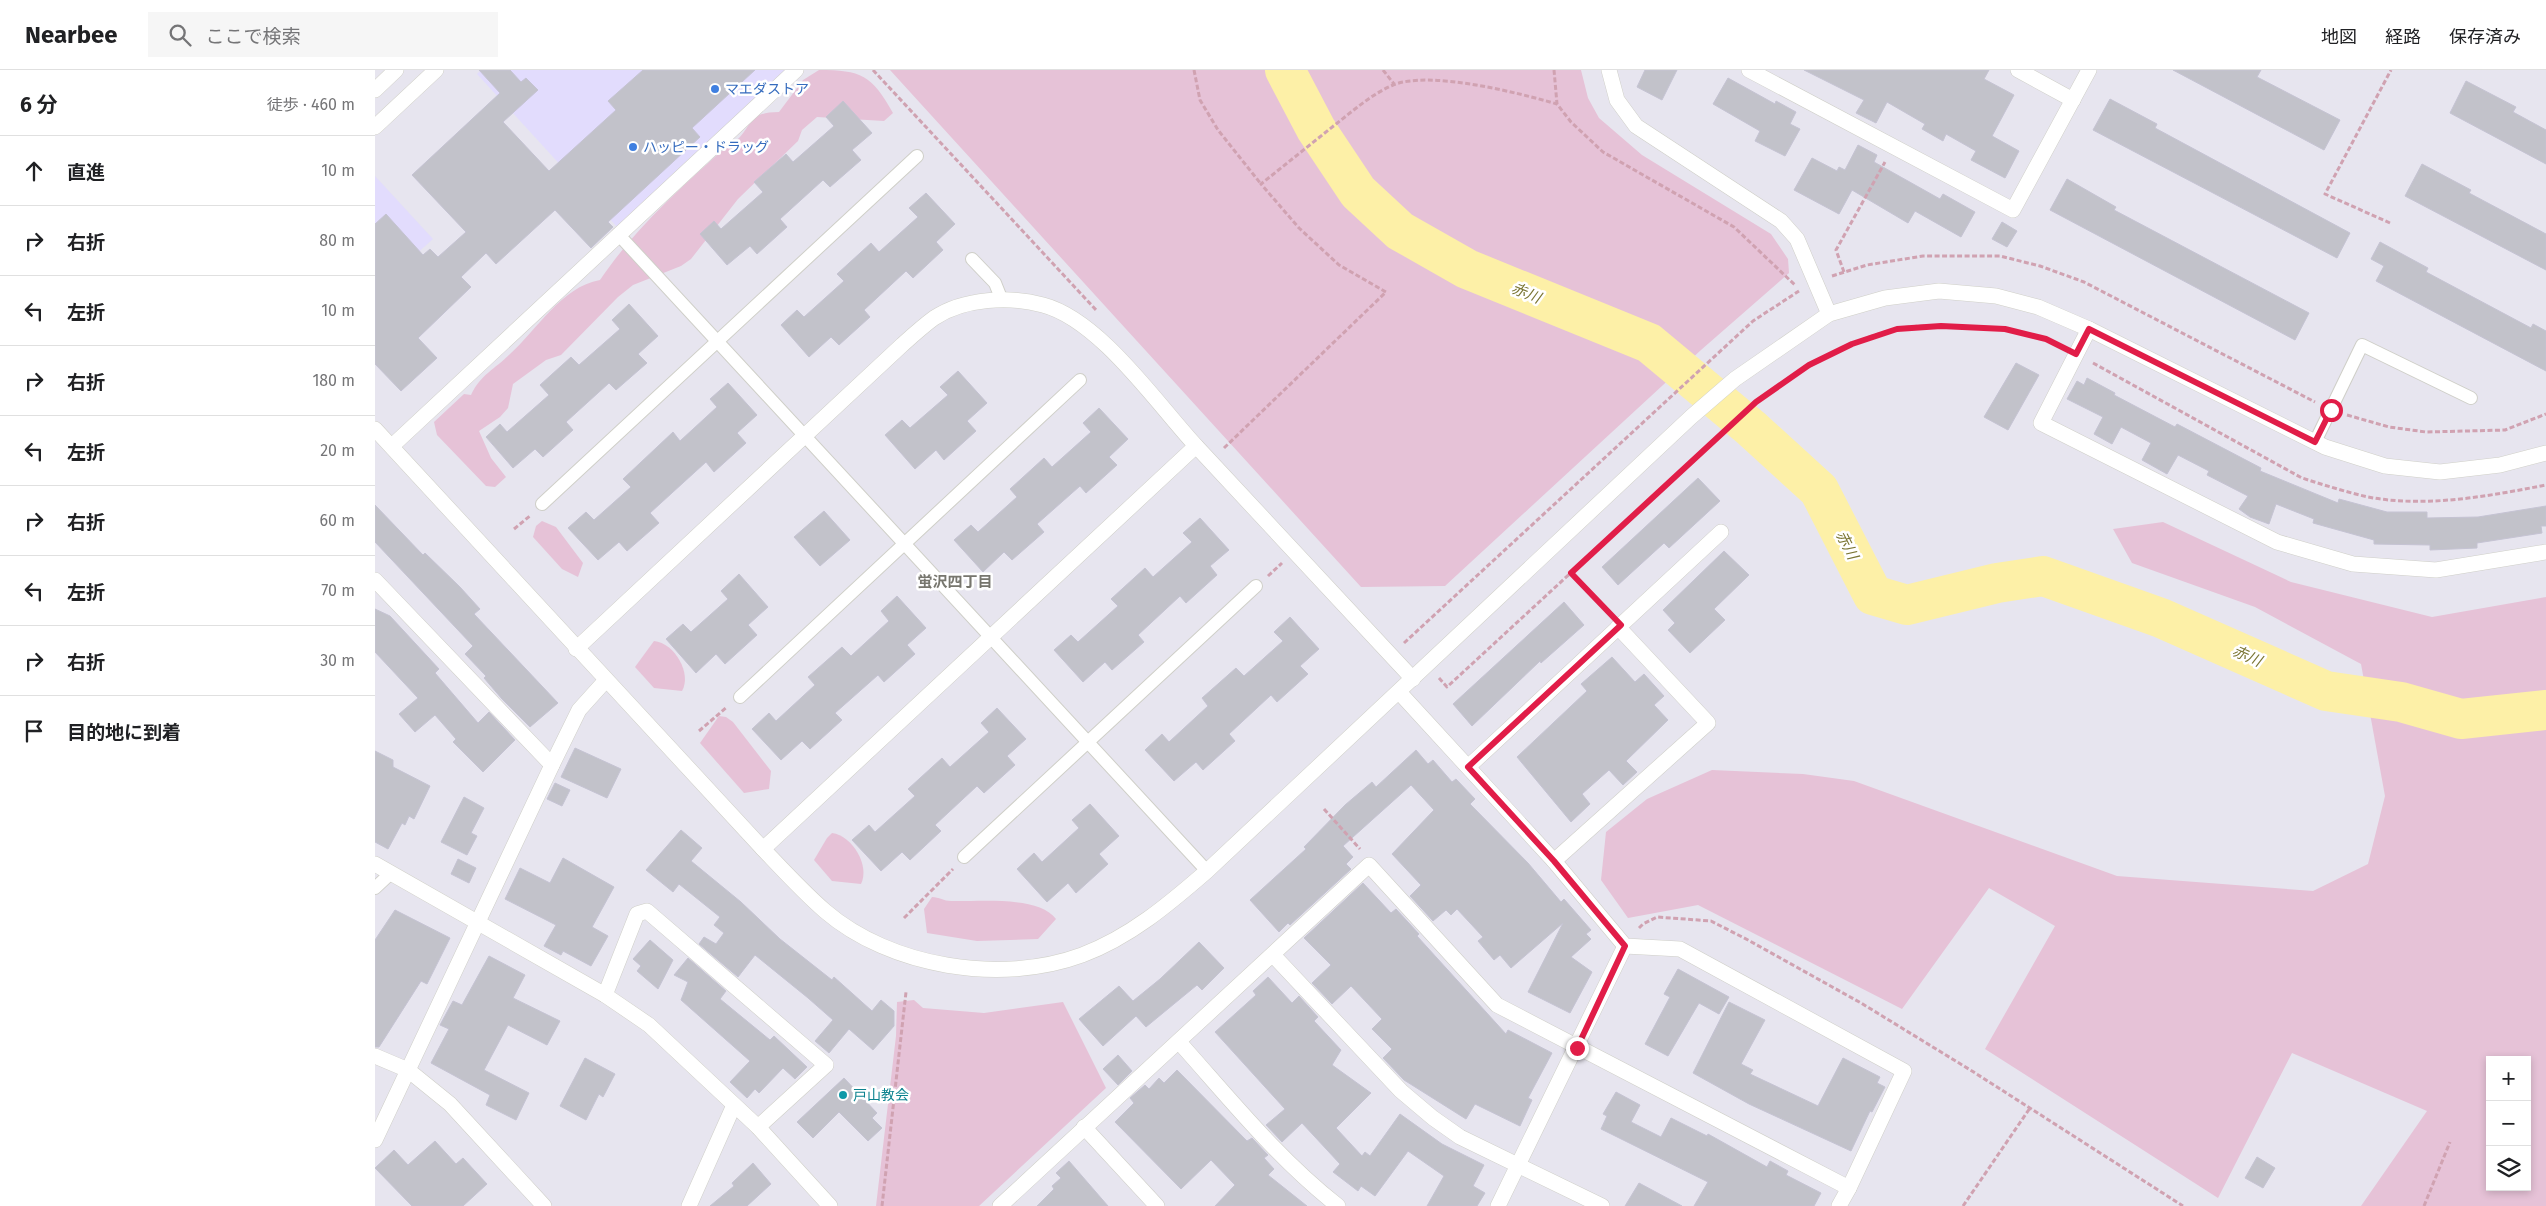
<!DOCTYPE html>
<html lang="ja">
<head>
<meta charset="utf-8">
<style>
  :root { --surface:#fff; --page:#f6f6f6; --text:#202124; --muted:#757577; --line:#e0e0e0 }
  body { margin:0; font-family:"Fira Sans","Noto Sans JP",sans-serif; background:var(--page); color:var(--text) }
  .controls { position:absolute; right:15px; bottom:15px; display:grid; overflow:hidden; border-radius:0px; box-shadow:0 2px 8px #0003 }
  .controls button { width:45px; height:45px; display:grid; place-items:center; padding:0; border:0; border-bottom:1px solid var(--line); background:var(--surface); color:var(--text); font:25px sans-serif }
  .stop { position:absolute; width:15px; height:15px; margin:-11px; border:4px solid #e11d48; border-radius:50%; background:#fff }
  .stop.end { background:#e11d48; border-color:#fff; box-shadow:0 1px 5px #0008 }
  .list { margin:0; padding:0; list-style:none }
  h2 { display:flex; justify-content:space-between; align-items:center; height:65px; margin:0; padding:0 20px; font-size:21px }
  h2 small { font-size:16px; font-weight:400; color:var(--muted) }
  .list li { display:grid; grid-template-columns:32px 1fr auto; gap:15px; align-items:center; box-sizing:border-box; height:70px; padding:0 20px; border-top:1px solid var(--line) }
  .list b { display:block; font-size:19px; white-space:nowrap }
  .list em { font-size:16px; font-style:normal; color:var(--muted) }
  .icon { flex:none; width:28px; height:28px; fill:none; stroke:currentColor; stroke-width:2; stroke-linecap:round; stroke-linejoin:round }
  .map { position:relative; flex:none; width:2171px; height:1136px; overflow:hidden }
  header { display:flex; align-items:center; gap:30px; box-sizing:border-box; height:70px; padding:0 25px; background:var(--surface); border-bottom:1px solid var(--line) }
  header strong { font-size:24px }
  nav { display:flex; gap:28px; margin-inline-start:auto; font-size:18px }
  .search { width:350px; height:45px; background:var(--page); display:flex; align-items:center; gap:12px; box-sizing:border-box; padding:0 18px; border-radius:0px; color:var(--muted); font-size:19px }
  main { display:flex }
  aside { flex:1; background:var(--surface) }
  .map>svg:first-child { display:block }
  .commercial { fill:#e2dcfd }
  .green { fill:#e6c2d7; fill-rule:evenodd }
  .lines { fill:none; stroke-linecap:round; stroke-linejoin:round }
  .river { stroke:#fdf0a7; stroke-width:40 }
  .building { fill:#c2c2ca; stroke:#c5c3d3 }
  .lane-casing { stroke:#cfcfc8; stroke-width:14 }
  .street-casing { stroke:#cfcfc8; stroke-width:16 }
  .secondary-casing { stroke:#d0d0c8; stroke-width:16 }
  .path { stroke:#d0a2b1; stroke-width:3; stroke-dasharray:5 2.5; stroke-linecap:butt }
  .lane { stroke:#fff; stroke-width:12 }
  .street { stroke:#fff; stroke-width:15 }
  .secondary { stroke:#fff; stroke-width:15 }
  .route { stroke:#e11d48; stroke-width:6 }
  .shop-dot { fill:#3f7fe0; stroke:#fff; stroke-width:2 }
  .culture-dot { fill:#0f9aa8; stroke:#fff; stroke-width:2 }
  .labels { text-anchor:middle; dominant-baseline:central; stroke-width:5; stroke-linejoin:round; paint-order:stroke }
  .shop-label { font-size:14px; fill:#366cbe; stroke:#fff; text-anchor:start }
  .culture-label { font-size:14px; fill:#0d838f; stroke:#fff; text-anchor:start }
  .water-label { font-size:15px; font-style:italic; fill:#7a7533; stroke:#fff }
  .neighbourhood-label { font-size:15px; font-weight:bold; fill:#77766e; stroke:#fff }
</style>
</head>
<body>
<header>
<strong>Nearbee</strong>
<div class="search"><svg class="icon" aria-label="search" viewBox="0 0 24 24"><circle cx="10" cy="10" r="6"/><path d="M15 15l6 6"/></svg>ここで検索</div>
<nav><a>地図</a><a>経路</a><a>保存済み</a></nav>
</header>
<main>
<aside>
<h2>6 分<small>徒歩 · 460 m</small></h2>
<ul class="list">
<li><svg class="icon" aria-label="ahead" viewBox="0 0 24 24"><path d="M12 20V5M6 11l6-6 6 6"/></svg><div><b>直進</b></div><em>10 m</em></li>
<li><svg class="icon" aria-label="right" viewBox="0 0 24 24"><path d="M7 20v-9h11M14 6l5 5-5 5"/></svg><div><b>右折</b></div><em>80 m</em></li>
<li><svg class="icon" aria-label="left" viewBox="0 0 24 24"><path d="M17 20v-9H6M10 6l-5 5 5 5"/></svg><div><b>左折</b></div><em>10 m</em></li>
<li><svg class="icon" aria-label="right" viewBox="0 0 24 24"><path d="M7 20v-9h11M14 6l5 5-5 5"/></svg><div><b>右折</b></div><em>180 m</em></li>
<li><svg class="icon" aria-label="left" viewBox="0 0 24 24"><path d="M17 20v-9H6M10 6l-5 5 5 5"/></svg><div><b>左折</b></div><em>20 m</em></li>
<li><svg class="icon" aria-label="right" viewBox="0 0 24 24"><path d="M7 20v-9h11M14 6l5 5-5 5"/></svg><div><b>右折</b></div><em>60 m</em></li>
<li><svg class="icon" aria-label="left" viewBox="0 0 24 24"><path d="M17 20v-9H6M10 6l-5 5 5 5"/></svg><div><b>左折</b></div><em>70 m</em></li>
<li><svg class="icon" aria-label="right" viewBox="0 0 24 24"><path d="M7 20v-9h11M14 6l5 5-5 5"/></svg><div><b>右折</b></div><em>30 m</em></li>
<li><svg class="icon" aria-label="arrive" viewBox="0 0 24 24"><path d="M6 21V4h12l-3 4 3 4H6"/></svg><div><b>目的地に到着</b></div></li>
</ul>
</aside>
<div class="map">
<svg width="2171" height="1136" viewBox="0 0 2171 1136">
  <rect width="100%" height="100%" fill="#e7e5ef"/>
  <g class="commercial">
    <path d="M106,0H415L243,158L102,4Z"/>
    <path d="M0,106L58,169L0,221Z"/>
  </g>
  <g class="green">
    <path d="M444,0C486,0 497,5 518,43L509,51L442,47L427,60L423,71L363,129L316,189L306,196L258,215L243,227L186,285L171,290L138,314L133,338L125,347L104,361L116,388L131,407L120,417L111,416L62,365L59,352L89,324L96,325C106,304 119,300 135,284C162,260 186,217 225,210C259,160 297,126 342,85C347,80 355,77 360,72C378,56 372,42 404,42L428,10Z"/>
    <path d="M515,0H1206L1213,28L1224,48L1267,85L1396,164L1413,189L1414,203L1326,280L1070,516L986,517Z"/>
    <path d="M167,451L181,457L208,493L203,507L187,499L158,467L161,456Z"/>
    <path d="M1788,452L1916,512L2057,547L2171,527V1136H1986L2052,1041L1917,983L1843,1128L1610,979L1680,856L1614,818L1527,939L1323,835L1253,848L1226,810L1231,762L1272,729L1337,700L1428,704L1479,711L1742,806L1938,821L1993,794L2010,726L1986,594L1880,537L1757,493L1738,459ZM2115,990H2152V1117H2115Z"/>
    <path d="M279,571C300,573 317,604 307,621L279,618L260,597Z"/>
    <path d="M344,646L351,647L358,652L396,701L394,719L369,723L325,673Z"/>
    <path d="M457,763C478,766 495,796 486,814L457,811L439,790L452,768Z"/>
    <path d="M557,827C564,827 569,831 576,831C602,832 664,825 681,849L663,869L602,871L552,863L549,839Z"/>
    <path d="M539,930L548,938L609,943L688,932L731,1018L604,1136H501L521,966L522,932Z"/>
  </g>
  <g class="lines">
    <path class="river" d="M910,0L941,59L983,122L1025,161L1092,199L1274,273L1376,358L1444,420L1498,525L1532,535L1622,513L1668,506L1786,548L1951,621L2026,632L2086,649L2171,640"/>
  </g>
  <g class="building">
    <path d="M104,0H135L146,12L151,8L163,20L128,52L174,101L241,40L233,31L268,0H380L317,58L325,67L233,152L238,157L216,178L180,140L121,194L111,183L86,207L96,217L43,268L62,288L26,321L0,294V154L11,144L48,185L55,179L63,187L91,162L37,105L125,23Z"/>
    <path d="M1270,0H1302L1287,30L1262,17Z"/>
    <path d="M1429,0H1614L1609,9L1639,25L1617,66L1644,81L1630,108L1596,90L1601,81L1571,64L1568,71L1547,59L1550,54L1512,32L1501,53L1481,43L1489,30Z"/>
    <path d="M1798,0H1886L1882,7L1965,50L1949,80Z"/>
    <path d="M1353,8L1400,34L1401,31L1421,42L1415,54L1425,59L1410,86L1380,71L1385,61L1338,34Z"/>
    <path d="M2091,11L2141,37L2138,42L2171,60V94L2075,43Z"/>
    <path d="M1735,29L1782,54L1780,58L1975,163L1962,188L1718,60Z"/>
    <path d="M468,31L497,63L477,80L486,90L455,117L448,110L405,149L412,157L382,184L375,176L352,195L325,164L339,151L346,159L388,122L379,112L411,84L418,92L459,56L451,47Z"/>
    <path d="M1483,75L1502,85L1499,92L1565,129L1568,124L1600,142L1586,167L1540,141L1533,153L1477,120L1464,144L1419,120L1437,88L1462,101L1464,97L1470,100Z"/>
    <path d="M2047,94L2096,120L2094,123L2171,164V200L2030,126Z"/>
    <path d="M1692,109L1741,137L1739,140L1934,243L1920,270L1675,140Z"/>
    <path d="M551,123L580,154L561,172L568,180L538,208L531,201L489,240L495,247L464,275L456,267L434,287L406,255L422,240L429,247L469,211L462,204L496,173L504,182L543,147L534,138Z"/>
    <path d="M1627,152L1642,161L1632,177L1617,169Z"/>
    <path d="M2005,172L2053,198L2051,202L2156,258L2158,254L2171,261V301L2001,211L2009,196L1996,189Z"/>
    <path d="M254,234L283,266L263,284L272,293L241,320L234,313L191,352L198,360L168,387L160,379L138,398L111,367L125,354L132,362L174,325L165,315L196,287L204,295L245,259L237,250Z"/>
    <path d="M1641,293L1664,305L1633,360L1609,347Z"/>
    <path d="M583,301L612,333L592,351L601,361L569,390L561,380L540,399L510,365L527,350L535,358L573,325L565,317Z"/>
    <path d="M1712,308L1740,323L1739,325L1800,357L1802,354L1886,398L1885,401L1963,433L1964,429L2012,442H2052V448L2103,447L2171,436V456H2166L2167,463L2102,473V478L2055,480V475L1999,474V470L1938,453L1939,449L1901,434L1894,454L1875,447L1864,439L1873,426L1832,405L1834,401L1803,385L1792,404L1767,390L1776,373L1746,357L1737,374L1719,364L1728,347L1692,329L1702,311L1709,315Z"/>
    <path d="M353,313L382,345L362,363L371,373L339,402L331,392L275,443L284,453L252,481L244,472L223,490L193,458L211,442L219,450L256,417L248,409L298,362L305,371L342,337L335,329Z"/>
    <path d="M724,338L753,369L734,387L742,395L711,423L705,416L662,454L669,462L637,490L629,482L608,502L579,470L596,455L603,462L642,427L635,419L669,388L677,397L716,362L708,353Z"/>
    <path d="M1323,408L1345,431L1294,478L1289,473L1243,515L1227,497Z"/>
    <path d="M0,435L48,485L50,483L85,517L105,539L99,544L183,633L155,657L127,629L109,608L111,606L90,584L98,576L0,472Z"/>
    <path d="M449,441L475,470L445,496L419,467Z"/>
    <path d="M825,448L854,480L835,496L842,505L811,533L805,526L763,565L769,572L737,600L730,592L708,612L679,580L696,565L703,572L743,536L736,529L770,498L778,507L817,472L808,463Z"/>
    <path d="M1349,481L1374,505L1339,539L1350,550L1315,583L1293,560L1300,553L1288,540Z"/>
    <path d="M364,504L393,537L373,555L382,565L350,594L341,584L321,603L291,569L308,554L316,562L353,529L346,521Z"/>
    <path d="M522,526L551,558L532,575L540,584L509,612L503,605L460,643L467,650L435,679L427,671L406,690L377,659L394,643L401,651L440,615L433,607L467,577L476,586L514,551L506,541Z"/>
    <path d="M1189,532L1209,555L1166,593L1165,591L1097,656L1078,634Z"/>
    <path d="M0,539L15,546L64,599L60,603L103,653L114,642L140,670L108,702L78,672L81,669L60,645L40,662L24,644L43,628L0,582Z"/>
    <path d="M915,547L944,579L925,596L933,604L902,632L896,625L854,664L860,671L828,700L821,692L799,711L770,680L787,664L794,672L833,636L827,628L861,598L869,606L908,571L899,562Z"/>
    <path d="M1237,587L1260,612L1269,604L1289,626L1279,635L1293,650L1251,691L1262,702L1248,715L1234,700L1207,724L1215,734L1196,752L1142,687L1212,621L1206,614Z"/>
    <path d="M622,638L651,669L632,686L640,695L609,723L602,716L560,755L566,761L535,790L527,782L506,801L477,770L494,755L500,762L540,726L533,719L567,688L575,697L614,662L606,653Z"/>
    <path d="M200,678L246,699L232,728L186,707Z"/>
    <path d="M1041,680L1053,694L1058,690L1077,712L1081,709L1100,729L1095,734L1153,793L1186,832L1189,829L1216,860L1211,864L1216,869L1196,887L1217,902L1195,943L1153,922L1188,853L1136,898L1125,885L1119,890L1103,871L1108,867L1082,839L1076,845L1071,840L1058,851L1035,826L1046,815L1017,784L1059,740L1036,715L968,776L978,787L971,794L976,799L915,855L913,853L904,862L875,830L931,779L929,777L970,735L997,712L1001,717Z"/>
    <path d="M0,681L18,690V697L55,716L39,749L34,746L30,755L27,753L13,779L0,772Z"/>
    <path d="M180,713L195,720L187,736L172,729Z"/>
    <path d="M89,727L109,738L96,763L102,766L92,785L66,772Z"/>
    <path d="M715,734L744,766L724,784L733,794L701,823L693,813L672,832L642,799L659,783L667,792L704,758L697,750Z"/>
    <path d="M306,760L327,778L316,791L366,832L405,869L457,910L459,907L497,941L506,930L519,941V956L498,980L474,959L454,983L440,971L458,950L433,928L380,885L363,907L324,874L329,867L341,874L349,863L339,855L345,847L304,814L298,822L271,800Z"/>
    <path d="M188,788L239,817L217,857L233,866L216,896L188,881L186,885L169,876L181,855L130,829L145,798L175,813Z"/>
    <path d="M83,789L101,798L94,813L76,804Z"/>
    <path d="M988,813L1016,843L1021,839L1044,864L1042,866L1131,964L1133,960L1177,983L1153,1028L1157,1030L1145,1056L1100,1034L1091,1049L1029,1010L1008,988L1017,979L997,959L1007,949L976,916L957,934L937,913L956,895L929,868Z"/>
    <path d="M20,840L75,868L52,914L46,911L4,977H0V870Z"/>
    <path d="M275,870L298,890L283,919L262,901L266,896L258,889Z"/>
    <path d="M824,872L849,898L827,920L822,915L771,957L761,946L728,976L704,949L744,916L758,931L785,909Z"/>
    <path d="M114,886L150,905L138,928L185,951L172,975L133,955L109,1000L154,1023L141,1050L111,1035L115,1025L56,993L74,959L65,955L78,931L87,935Z"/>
    <path d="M313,888L351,921L345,929L395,970L399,966L432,997L420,1009L408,998L384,1023L380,1019L372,1028L355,1012L375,991L306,930L313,912L299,905Z"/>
    <path d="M1303,899L1354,927L1344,944L1324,933L1293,986L1270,974L1295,927L1289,924Z"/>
    <path d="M893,907L917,933L924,926L943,947L939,951L966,980L957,995L996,1023L961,1058L987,1086L990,1082L995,1086L1025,1044L1067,1074L1109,1095L1098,1116L1110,1123L1102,1136H1052L1069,1106L1033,1081L1000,1126L986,1116L983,1121L958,1102L965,1094L927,1053L907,1072L891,1055L910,1039L840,962L881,925L878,921Z"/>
    <path d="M1354,932L1390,950L1366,994L1378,1000L1375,1004L1443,1036L1468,988L1505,1007L1502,1013L1510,1017L1497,1042L1495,1041L1476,1081L1374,1034L1318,1003Z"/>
    <path d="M743,985L757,1001L743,1015L728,999Z"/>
    <path d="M210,988L240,1004L228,1027L224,1024L211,1050L185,1036Z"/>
    <path d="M802,1000L872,1071L877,1068L893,1085L889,1088L899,1099L893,1105L932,1136H840L860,1115L836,1090L806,1119L740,1052L759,1033L755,1028L770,1015L774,1019L784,1008L789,1013Z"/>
    <path d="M469,1008L502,1043L497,1048L507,1058L493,1071L464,1042L438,1068L422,1052Z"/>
    <path d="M1241,1022L1265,1035L1256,1052L1286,1067L1296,1048L1332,1066L1333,1064L1392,1097L1395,1091L1413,1101L1411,1105L1446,1123L1439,1136H1319L1333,1112L1226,1059L1232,1046L1228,1044Z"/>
    <path d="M60,1071L81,1094L88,1088L112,1114L88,1136H37L0,1098L19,1080L33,1095Z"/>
    <path d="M1882,1087L1900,1098L1888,1118L1870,1108Z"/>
    <path d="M694,1091L733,1136H662L679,1119L677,1116L686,1108L681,1103Z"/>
    <path d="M378,1093L396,1114L372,1136H335L359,1116L357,1113Z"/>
    <path d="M1264,1113L1307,1136H1250Z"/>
  </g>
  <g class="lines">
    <defs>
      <g id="lane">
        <path d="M243,164L832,801"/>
        <path d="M597,189L620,213L626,228"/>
        <path d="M1940,372L1987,275L2096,328"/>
        <path d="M167,434L542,86"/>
        <path d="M365,627L705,310"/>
        <path d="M589,787L881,516"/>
        <path d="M0,818L16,803"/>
      </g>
      <g id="street">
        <path d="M1234,0L1242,30L1261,56L1406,151L1422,169L1454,244"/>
        <path d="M1374,0L1638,140L1714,0"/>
        <path d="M1643,0L1698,30"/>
        <path d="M1714,259L1666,353L1902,472L1978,494L2061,500L2171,482"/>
        <path d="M17,376L421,0"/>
        <path d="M0,510L177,695"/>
        <path d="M201,579L527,275C537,266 548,256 559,248C589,228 635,226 668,235C725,250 782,334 822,377C894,454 966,531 1038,609"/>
        <path d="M1024,622L1179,791L1250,876L1305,879L1529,1001L1474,1118L1464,1136"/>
        <path d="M1093,697L1346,462"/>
        <path d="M388,779L821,376"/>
        <path d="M1179,791L1333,653L1243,557"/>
        <path d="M898,885L1026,1021L1058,1048L1085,1067L1227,1136"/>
        <path d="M230,925L262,844L272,841L451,995L383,1057"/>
        <path d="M804,972C855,1029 903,1089 963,1136"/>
        <path d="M0,986L33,1000L75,1034L169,1136"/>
        <path d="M709,1057L782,1136"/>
        <path d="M0,1070L177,695L204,640L231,610"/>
        <path d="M314,1136L359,1035"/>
        <path d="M625,1136L994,795L1122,935L1474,1118"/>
        <path d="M1123,1136L1250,876"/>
      </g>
      <g id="secondary">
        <path d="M0,20L21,0"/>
        <path d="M0,57L61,0"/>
        <path d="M0,359L388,779C408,800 428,822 450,841C515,897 626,915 707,885C755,867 794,834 832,801L1316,347L1360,309L1454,244L1510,228L1564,221L1621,226L1663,237L1714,259L1950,377L2010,396L2065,402L2125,395L2171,383"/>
        <path d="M0,794L230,925L274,955L383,1057L455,1136"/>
      </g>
    </defs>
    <use href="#lane" class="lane-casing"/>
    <use href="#street" class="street-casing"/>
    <use href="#secondary" class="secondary-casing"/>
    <g class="path">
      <path d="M498,0L722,241"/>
      <path d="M819,0L825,30L843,60L886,114"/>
      <path d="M1008,0L1019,14"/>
      <path d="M1179,0L1182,34L1196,52L1228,82L1359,157L1421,216"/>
      <path d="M2015,153L1950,124L2016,0"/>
      <path d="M1469,202L1461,180L1510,92"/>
      <path d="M1457,206L1492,195L1548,186H1625L1665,196L1709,212L1940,332"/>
      <path d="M1718,293L1927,408C1949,415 1971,422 1993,427C2051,438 2114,426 2171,415"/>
      <path d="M1972,345L2014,357L2051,362L2130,360L2171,344"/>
      <path d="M849,378L1011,222L964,195L924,158L886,114C911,94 936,74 961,54C979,40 997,24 1018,15C1055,0 1144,23 1182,34"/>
      <path d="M139,459L156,445"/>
      <path d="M1196,503L1234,542"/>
      <path d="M893,506L907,493"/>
      <path d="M1029,573L1378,251L1424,221"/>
      <path d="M1064,608L1072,617L1381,332C1425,301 1467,272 1521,259C1546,254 1573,256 1597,257C1628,259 1657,263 1685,276"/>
      <path d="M324,661L352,637"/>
      <path d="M949,739L985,779"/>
      <path d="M529,848L578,799"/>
      <path d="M1264,858L1268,854L1282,847L1336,851L1373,870L1486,933L1597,1001L1808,1136"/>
      <path d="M507,1136L531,922"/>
      <path d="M1588,1136L1655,1038"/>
      <path d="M2049,1136L2075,1072"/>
    </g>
    <use href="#lane" class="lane"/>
    <use href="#street" class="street"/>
    <use href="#secondary" class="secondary"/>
  </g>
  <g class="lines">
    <path class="route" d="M1202,978L1250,876L1179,791L1093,697L1246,555L1196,503L1381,332L1434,295L1477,274L1522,259L1566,256L1630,259L1671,269L1701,284L1714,259L1940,372L1956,340"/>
  </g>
  <g class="shop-dot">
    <circle cx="340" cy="19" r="5"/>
    <circle cx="258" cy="77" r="5"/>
  </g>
  <circle class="culture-dot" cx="468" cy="1025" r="5"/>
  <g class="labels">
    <g class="shop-label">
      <text x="350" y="19">マエダストア</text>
      <text x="268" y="77">ハッピー・ドラッグ</text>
    </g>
    <g class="culture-label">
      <text x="478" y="1025">戸山教会</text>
    </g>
    <g class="water-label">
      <text transform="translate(1151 223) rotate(22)">赤川</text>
      <text transform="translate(1472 475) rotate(63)">赤川</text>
      <text transform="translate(1872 586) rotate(24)">赤川</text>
    </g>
    <g class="neighbourhood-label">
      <text x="580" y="512">蛍沢四丁目</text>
    </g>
  </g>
</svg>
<div class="controls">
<button>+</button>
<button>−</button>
<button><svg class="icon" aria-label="layers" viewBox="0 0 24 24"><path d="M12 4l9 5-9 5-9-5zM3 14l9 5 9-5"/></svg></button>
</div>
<div class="stop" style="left:1956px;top:340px"></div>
<div class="stop end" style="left:1202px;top:978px"></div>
</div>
</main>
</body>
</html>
